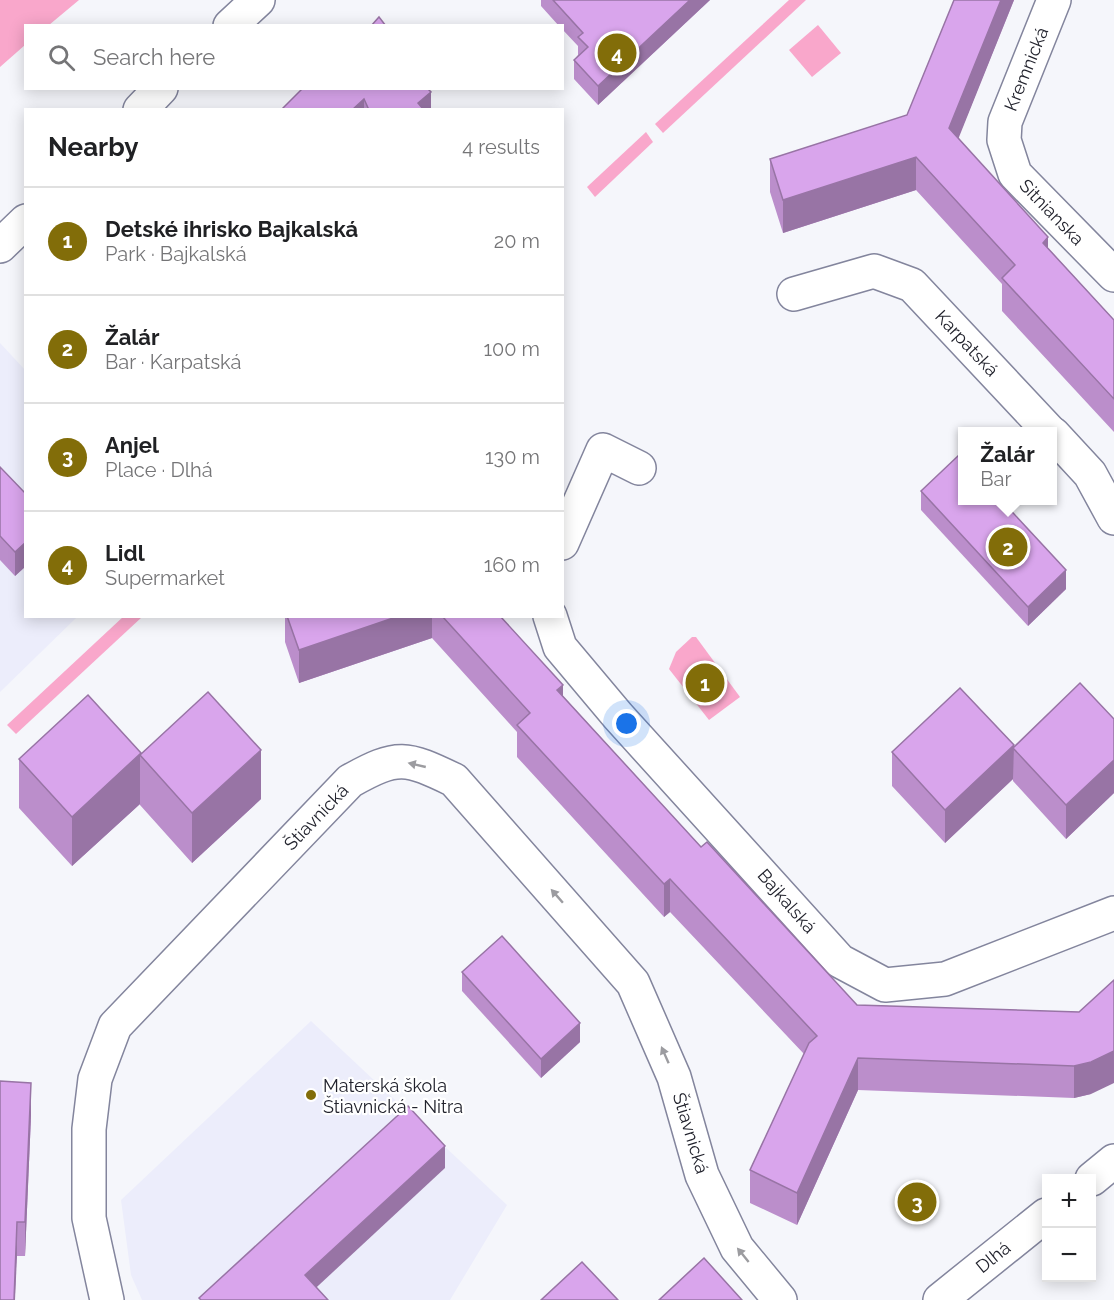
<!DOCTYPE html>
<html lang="en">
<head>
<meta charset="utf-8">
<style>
  :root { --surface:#fff; --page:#f2f2f2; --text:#202124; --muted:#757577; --line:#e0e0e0; --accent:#826d09 }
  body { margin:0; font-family:Raleway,sans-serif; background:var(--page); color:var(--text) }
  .controls { position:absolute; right:18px; bottom:18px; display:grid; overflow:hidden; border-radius:0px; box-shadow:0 3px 15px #0003 }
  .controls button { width:54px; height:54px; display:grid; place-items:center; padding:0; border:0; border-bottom:2px solid var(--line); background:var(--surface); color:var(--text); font:30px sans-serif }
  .you { position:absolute; left:627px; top:724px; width:21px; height:21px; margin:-15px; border:4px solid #fff; border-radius:50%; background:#1a73e8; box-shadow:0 0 0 9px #1a73e833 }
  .badge { display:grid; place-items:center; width:39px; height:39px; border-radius:50%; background:var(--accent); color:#fff; font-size:20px; font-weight:700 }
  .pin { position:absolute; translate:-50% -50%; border:3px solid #fff; box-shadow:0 2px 6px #0006 }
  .popup { position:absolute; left:958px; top:427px; width:99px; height:78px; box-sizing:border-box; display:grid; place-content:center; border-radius:0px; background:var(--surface); filter:drop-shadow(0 2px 4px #0005); font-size:20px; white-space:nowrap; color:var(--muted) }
  .popup b { font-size:22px; color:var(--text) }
  .popup::after { content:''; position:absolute; left:50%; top:100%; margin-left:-12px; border:12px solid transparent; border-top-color:var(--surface) }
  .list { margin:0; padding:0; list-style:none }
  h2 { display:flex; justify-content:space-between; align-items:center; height:78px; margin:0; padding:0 24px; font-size:26px }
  h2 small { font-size:20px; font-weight:400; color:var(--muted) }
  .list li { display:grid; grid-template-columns:39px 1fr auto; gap:18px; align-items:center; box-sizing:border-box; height:108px; padding:0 24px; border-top:2px solid var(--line) }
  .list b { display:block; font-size:22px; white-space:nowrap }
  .list p { margin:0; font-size:20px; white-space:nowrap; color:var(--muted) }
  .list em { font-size:20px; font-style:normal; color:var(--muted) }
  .icon { flex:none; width:33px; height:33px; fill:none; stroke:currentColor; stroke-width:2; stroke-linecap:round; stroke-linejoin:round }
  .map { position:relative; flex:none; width:1114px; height:1300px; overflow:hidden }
  .search { position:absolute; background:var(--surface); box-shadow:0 3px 15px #0003; left:24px; top:24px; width:540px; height:66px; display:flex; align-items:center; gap:15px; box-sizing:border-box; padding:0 21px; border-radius:0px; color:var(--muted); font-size:22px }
  .panel { position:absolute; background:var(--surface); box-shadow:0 3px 15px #0003; left:24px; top:108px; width:540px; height:510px; border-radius:0px }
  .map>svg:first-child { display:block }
  .built { fill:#ecedfb }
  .green { fill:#f9a7cb }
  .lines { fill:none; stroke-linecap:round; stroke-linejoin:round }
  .minor-casing { stroke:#83859d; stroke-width:36 }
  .minor { stroke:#fff; stroke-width:33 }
  .wall { fill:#bb8ecb }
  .shaded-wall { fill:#9874a5 }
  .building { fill:#d9a5ec; stroke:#9874a5; stroke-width:1.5 }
  .oneway { fill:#9c9ca0 }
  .poi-dot { fill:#826d09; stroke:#fff; stroke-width:2 }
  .labels { text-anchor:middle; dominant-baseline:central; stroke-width:4.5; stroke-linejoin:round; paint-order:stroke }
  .street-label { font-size:18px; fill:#22232d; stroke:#fff }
  .poi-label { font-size:18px; fill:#22232d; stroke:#fff; text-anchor:start }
</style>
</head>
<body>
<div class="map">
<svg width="1114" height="1300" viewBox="0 0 1114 1300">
  <rect width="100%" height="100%" fill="#f5f6fb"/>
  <g class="built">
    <path d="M0,343L25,370L26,616L77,617L0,692Z"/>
    <path d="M311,1021L507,1205L450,1300H142L131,1275L121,1200Z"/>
  </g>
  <g class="green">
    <path d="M0,0H79L49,25L26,26L25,45L0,67Z"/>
    <path d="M789,0H806L663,133L655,124Z"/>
    <path d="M818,25L841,53L812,77L789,50Z"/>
    <path d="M646,132L653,142L595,197L587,187Z"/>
    <path d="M124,616L142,617L16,734L7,725Z"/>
    <path d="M692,637H696L740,697L709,720L669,669L676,652Z"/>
  </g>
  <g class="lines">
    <defs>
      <g id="minor">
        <path d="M1054,0L1005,122L1004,140L1015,174L1114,275"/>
        <path d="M230,26L258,0"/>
        <path d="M140,110L161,88"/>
        <path d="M0,246L26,221"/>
        <path d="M794,294L874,271L912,285L1050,432"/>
        <path d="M1053,434L1090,474L1114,518"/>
        <path d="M562,543L603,450L639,468"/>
        <path d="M550,616L560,647L618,716L840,961L885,985L945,979L1114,913"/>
        <path d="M1092,1179L1114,1161"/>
        <path d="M107,1300L89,1218V1129L95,1079L115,1026L350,781C398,754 406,757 454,780L633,983L674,1077L702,1175L737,1248L780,1300"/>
        <path d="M940,1300L1046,1215"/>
      </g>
    </defs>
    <use href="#minor" class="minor-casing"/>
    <use href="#minor" class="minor"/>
  </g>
  <g class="wall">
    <path d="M541,0H710L598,105L574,79V60L578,55V46L562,29V26H559L541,6Z"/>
    <path d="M954,0H1014L958,138L1048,248L1114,320V432L1002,311V284L916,190L783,233L770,192V159L907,115Z"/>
    <path d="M303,88L431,110H281Z"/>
    <path d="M26,261V286L24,284V262Z"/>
    <path d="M0,467L26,494V566L15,576L0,560Z"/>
    <path d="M921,491L1066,589L1028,626L921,510Z"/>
    <path d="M285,616H500L563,696L701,847L857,1005L1079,1012L1091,1094L1074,1098L858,1090L797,1225L750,1203V1170L804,1054L670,912L664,917L517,757V732L432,638L299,683L285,642Z"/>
    <path d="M1114,719V793L1066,839L1013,781V779L945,843L892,786V752L1014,747Z"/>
    <path d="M141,753L261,799L192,863L140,805V804L72,866L19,808V759Z"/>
    <path d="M462,972L580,1042L541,1078L462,991Z"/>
    <path d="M31,1116L25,1256H17L0,1300Z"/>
  </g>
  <g class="shaded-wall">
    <path d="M690,0H710L598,105V86Z"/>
    <path d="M1001,0H1014L949,162V128Z"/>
    <path d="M431,92V110H418V103Z"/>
    <path d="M364,99V110H352Z"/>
    <path d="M916,157V190L783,233V200Z"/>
    <path d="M1048,237V271L1043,243Z"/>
    <path d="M26,542V566L15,576V552Z"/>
    <path d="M1066,570V589L1028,626V607Z"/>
    <path d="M399,616H432V638L299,683V650Z"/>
    <path d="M563,685V717L557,690Z"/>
    <path d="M1014,745L1013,779L945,843V810Z"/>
    <path d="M261,750V799L192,863V813Z"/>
    <path d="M141,753L140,755V804L72,866V817Z"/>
    <path d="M1114,760V793L1066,839V805Z"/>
    <path d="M670,879V912L664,917V884Z"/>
    <path d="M580,1023V1042L541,1078V1059Z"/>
    <path d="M1114,1051V1083L1091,1094L1074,1098V1066Z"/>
    <path d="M858,1058V1090L797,1225V1193Z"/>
    <path d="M31,1083V1116L25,1256V1222Z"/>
    <path d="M445,1146V1168L305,1298V1275Z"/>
    <path d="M17,1222V1256L15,1300H14Z"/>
  </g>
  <g class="building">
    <path d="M553,0H690L598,86L574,60L588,47L578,37L583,33Z"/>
    <path d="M954,0H1001L949,128L1048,237L1043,243L1114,320V399L1002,278L1015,265L916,157L783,200L770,159L907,115Z"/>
    <path d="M379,17L386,26H371Z"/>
    <path d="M303,88H427L431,92L418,103L424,110H369L364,99L352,110H281Z"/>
    <path d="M959,455L963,459V501H1002L1066,570L1028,607L921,491Z"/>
    <path d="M0,467L26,494V542L15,552L0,536Z"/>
    <path d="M287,616H399L299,650Z"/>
    <path d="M442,616H500L563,685L557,690L701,847L707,842L857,1005L1079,1012L1114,980V1051L1091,1062L1074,1066L858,1058L797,1193L750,1170L809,1043L817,1036L670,879L664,884L517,725L530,713Z"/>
    <path d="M1080,683L1114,719V760L1066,805L1013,748Z"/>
    <path d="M960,688L1014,745L945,810L892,752Z"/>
    <path d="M208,692L261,750L192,813L140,755Z"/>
    <path d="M88,695L141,753L72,817L19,759Z"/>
    <path d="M502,936L580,1023L541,1059L462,972Z"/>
    <path d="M0,1081L31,1083L25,1222H17L14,1300H0Z"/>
    <path d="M408,1106L445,1146L305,1275L328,1300H201L199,1298Z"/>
    <path d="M704,1258L742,1300H659Z"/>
    <path d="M582,1262L618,1300H541Z"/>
  </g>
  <defs><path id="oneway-solid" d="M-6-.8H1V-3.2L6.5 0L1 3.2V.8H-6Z" transform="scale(1.5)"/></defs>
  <g class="oneway">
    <use href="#oneway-solid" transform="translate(417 765) rotate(-167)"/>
    <use href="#oneway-solid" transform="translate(557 896) rotate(-131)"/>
    <use href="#oneway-solid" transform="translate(665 1055) rotate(-114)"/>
    <use href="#oneway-solid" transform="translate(743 1255) rotate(-129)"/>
  </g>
  <circle class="poi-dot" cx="311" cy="1095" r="6"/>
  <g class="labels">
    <g class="street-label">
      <text transform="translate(1026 69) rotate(-68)">Kremnická</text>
      <text transform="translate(1052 212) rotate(46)">Sitnianska</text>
      <text transform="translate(967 343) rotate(47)">Karpatská</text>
      <text transform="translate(316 817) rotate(-46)">Štiavnická</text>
      <text transform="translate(787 901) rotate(49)">Bajkalská</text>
      <text transform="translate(691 1133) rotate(73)">Štiavnická</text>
      <text transform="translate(993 1257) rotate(-39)">Dlhá</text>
    </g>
    <g class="poi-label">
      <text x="323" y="1085">Materská škola<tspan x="323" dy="21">Štiavnická - Nitra</tspan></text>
    </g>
  </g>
</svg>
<div class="controls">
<button>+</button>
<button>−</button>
</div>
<div class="you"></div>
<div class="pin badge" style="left:705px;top:683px">1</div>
<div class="pin badge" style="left:1008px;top:547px">2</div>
<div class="popup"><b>Žalár</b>Bar</div>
<div class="pin badge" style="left:917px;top:1202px">3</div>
<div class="pin badge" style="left:617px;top:53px">4</div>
<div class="search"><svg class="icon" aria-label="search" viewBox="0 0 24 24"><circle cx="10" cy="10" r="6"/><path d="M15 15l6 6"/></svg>Search here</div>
<section class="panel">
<h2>Nearby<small>4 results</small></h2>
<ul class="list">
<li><span class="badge">1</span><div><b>Detské ihrisko Bajkalská</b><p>Park · Bajkalská</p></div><em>20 m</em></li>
<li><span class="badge">2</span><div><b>Žalár</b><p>Bar · Karpatská</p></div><em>100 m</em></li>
<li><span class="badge">3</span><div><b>Anjel</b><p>Place · Dlhá</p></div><em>130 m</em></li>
<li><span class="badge">4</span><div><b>Lidl</b><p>Supermarket</p></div><em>160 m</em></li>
</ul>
</section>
</div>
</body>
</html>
